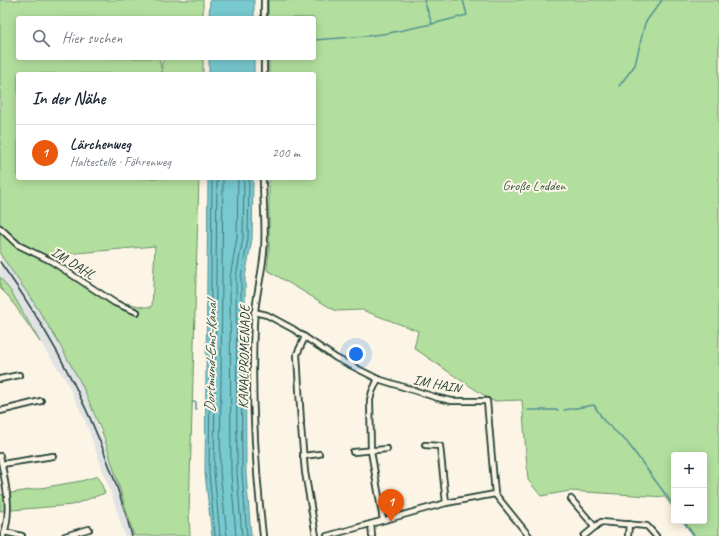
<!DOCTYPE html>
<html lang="de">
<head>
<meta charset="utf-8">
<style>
  :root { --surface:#fff; --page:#f2f2f3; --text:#1f2937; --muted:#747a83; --line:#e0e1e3; --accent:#ea580c }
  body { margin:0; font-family:Caveat,sans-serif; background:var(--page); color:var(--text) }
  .controls { position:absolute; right:12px; bottom:12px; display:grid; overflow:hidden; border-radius:4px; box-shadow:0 2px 10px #0003 }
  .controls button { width:36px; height:36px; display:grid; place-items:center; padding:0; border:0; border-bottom:1px solid var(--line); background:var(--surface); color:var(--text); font:20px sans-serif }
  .you { position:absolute; left:356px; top:354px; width:14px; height:14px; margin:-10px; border:3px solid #fff; border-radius:50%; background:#1a73e8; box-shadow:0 0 0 6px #1a73e833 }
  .badge { display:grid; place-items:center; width:26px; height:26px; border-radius:50%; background:var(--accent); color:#fff; font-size:13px; font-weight:700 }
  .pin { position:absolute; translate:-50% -33px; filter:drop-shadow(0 1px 2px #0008) }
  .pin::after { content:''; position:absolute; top:21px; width:14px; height:12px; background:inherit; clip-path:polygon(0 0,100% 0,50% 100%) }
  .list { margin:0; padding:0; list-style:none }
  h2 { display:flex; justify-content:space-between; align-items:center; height:52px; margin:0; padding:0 16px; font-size:17px }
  h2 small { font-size:13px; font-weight:400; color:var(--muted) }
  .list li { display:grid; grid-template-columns:26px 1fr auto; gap:12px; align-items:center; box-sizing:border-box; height:56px; padding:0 16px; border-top:1px solid var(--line) }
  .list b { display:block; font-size:15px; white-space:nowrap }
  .list p { margin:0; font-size:13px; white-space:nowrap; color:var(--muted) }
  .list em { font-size:13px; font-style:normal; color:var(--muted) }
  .icon { flex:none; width:22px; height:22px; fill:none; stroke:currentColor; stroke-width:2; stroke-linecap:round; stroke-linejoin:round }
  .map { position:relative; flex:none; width:719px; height:536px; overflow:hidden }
  .search { position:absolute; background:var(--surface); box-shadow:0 2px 10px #0003; left:16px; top:16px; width:300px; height:44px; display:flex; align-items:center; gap:10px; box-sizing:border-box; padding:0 14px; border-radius:4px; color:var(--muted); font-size:15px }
  .panel { position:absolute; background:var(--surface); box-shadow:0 2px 10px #0003; left:16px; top:72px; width:300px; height:108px; border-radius:4px }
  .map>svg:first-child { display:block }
  .built { fill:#e0e2e4 }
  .green { fill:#b2df9e; stroke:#688e69 }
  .water { fill:#78c9d0; stroke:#549192 }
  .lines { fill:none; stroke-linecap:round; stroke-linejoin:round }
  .shore { stroke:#437572; stroke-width:1 }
  .stream { stroke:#549192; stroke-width:1.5 }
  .minor-casing { stroke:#1f3d34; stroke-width:8 }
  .minor { stroke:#fcf5e5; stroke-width:4.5 }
  .rail { stroke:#1f3d34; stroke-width:1.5 }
  .labels { text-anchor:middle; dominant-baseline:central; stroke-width:4; stroke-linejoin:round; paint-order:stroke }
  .park-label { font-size:14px; fill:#3c5d49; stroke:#fcf5e5 }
  .street-label { font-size:14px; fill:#1f3d34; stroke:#fcf5e5 }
  .water-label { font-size:15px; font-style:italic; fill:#315953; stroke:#fcf5e5 }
</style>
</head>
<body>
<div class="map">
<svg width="719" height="536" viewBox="0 0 719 536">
  <rect width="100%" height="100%" fill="#fcf5e5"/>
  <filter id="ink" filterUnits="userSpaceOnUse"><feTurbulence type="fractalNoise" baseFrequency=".025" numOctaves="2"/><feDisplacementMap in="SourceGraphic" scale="8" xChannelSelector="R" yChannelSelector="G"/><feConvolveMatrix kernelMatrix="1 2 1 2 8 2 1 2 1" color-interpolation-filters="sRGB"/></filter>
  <g filter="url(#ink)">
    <path class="built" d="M0,254L31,298L57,340L82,385L112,463L134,536H125L113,499L85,420L65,379L40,342L12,293L0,277Z"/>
    <g class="green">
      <path d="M0,0H203V18H18V58H159L162,73V62L164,58H203V74H18V178H199L189,512L190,536H134L104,437L82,385L57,340L31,298L0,254V231L17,246L51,264L54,260L117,301L144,307H152L155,246L44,256L21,242L0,224Z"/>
      <path d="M268,0H719V536H695L684,521H704V455H674V509L665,497L570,491L541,496L528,480L522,400L493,401L459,379L414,348L418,331L362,310L336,311L267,270L269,250V178H314V74H269V58H314V18H268Z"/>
      <path d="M0,277L12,293L40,342L9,297L0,288Z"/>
      <path d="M98,476L105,493L72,505L0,511V495L81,481Z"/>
    </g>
    <g class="water">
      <path d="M210,0H254V18H209Z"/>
      <rect x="209" y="58" width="45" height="16"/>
      <path d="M208,178H253L252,239L245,277L246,474L251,536H212L205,473Z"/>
    </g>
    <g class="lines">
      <g class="shore">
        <path d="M212,178L209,473L215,536"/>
        <path d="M217,178L214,472L220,536"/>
        <path d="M223,178L220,472L227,536"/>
        <path d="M236,536L231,474L230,277L237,238L238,178"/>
        <path d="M242,536L237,474L236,277L243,238L244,178"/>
        <path d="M247,536L242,474L241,277L248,239L249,178"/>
      </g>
      <g class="stream">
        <path d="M424,0L432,24L467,15L463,0"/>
        <path d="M314,40L367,36L389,33L432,24"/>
        <path d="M619,86L635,65L645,23L662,0"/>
        <path d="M193,402H196V410"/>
        <path d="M528,410H558"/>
        <path d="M564,410L594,405L604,421L627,442L674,506"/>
        <path d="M683,521L694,536"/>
      </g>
      <defs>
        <g id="minor">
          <path d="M264,18V0"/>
          <path d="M264,74V58"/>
          <path d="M263,178C263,202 266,227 264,251C262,275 255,299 254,323C251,395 255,465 263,536"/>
          <path d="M0,228L18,245L51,261L115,303L137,312"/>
          <path d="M254,312L267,315L293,329L336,358L378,379L438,398L452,401H487L495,494L529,536"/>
          <path d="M0,379L19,375"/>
          <path d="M378,379L372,392L370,400L371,451L383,520"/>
          <path d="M0,411L41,401"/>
          <path d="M301,423L297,354L305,337"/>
          <path d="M301,427L305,472L316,536"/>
          <path d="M425,445L440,446L446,503"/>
          <path d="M353,452L387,449"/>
          <path d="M0,456C5,481 13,511 3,536"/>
          <path d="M303,456L319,454"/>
          <path d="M2,464L53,456"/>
          <path d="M571,499L595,527"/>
          <path d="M371,524L372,536"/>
          <path d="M5,532L22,536"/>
          <path d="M65,536L89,529"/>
          <path d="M327,536L446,503L495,494"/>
          <path d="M584,536L601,522L647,526L656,536"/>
          <path d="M628,536L629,524"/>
        </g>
      </defs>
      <use href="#minor" class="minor-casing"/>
      <use href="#minor" class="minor"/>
      <path class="rail" d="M0,262C60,345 105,437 132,536"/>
    </g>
  </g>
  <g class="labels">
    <g class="park-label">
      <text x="534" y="185">Große Lodden</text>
    </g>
    <g class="street-label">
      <text transform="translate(73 263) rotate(32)">IM DAHL</text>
      <text transform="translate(244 357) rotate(-89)">KANALPROMENADE</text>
      <text transform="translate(437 384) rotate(11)">IM HAIN</text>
    </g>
    <g class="water-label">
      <text transform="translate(211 357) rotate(-89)">Dortmund-Ems-Kanal</text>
    </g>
  </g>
</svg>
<div class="controls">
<button>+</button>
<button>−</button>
</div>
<div class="you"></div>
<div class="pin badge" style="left:391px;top:522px">1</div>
<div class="search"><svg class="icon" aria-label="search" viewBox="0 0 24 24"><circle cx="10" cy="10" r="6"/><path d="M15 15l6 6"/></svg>Hier suchen</div>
<section class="panel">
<h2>In der Nähe<small></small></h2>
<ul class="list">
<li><span class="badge">1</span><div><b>Lärchenweg</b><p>Haltestelle · Föhrenweg</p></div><em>200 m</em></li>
</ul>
</section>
</div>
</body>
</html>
